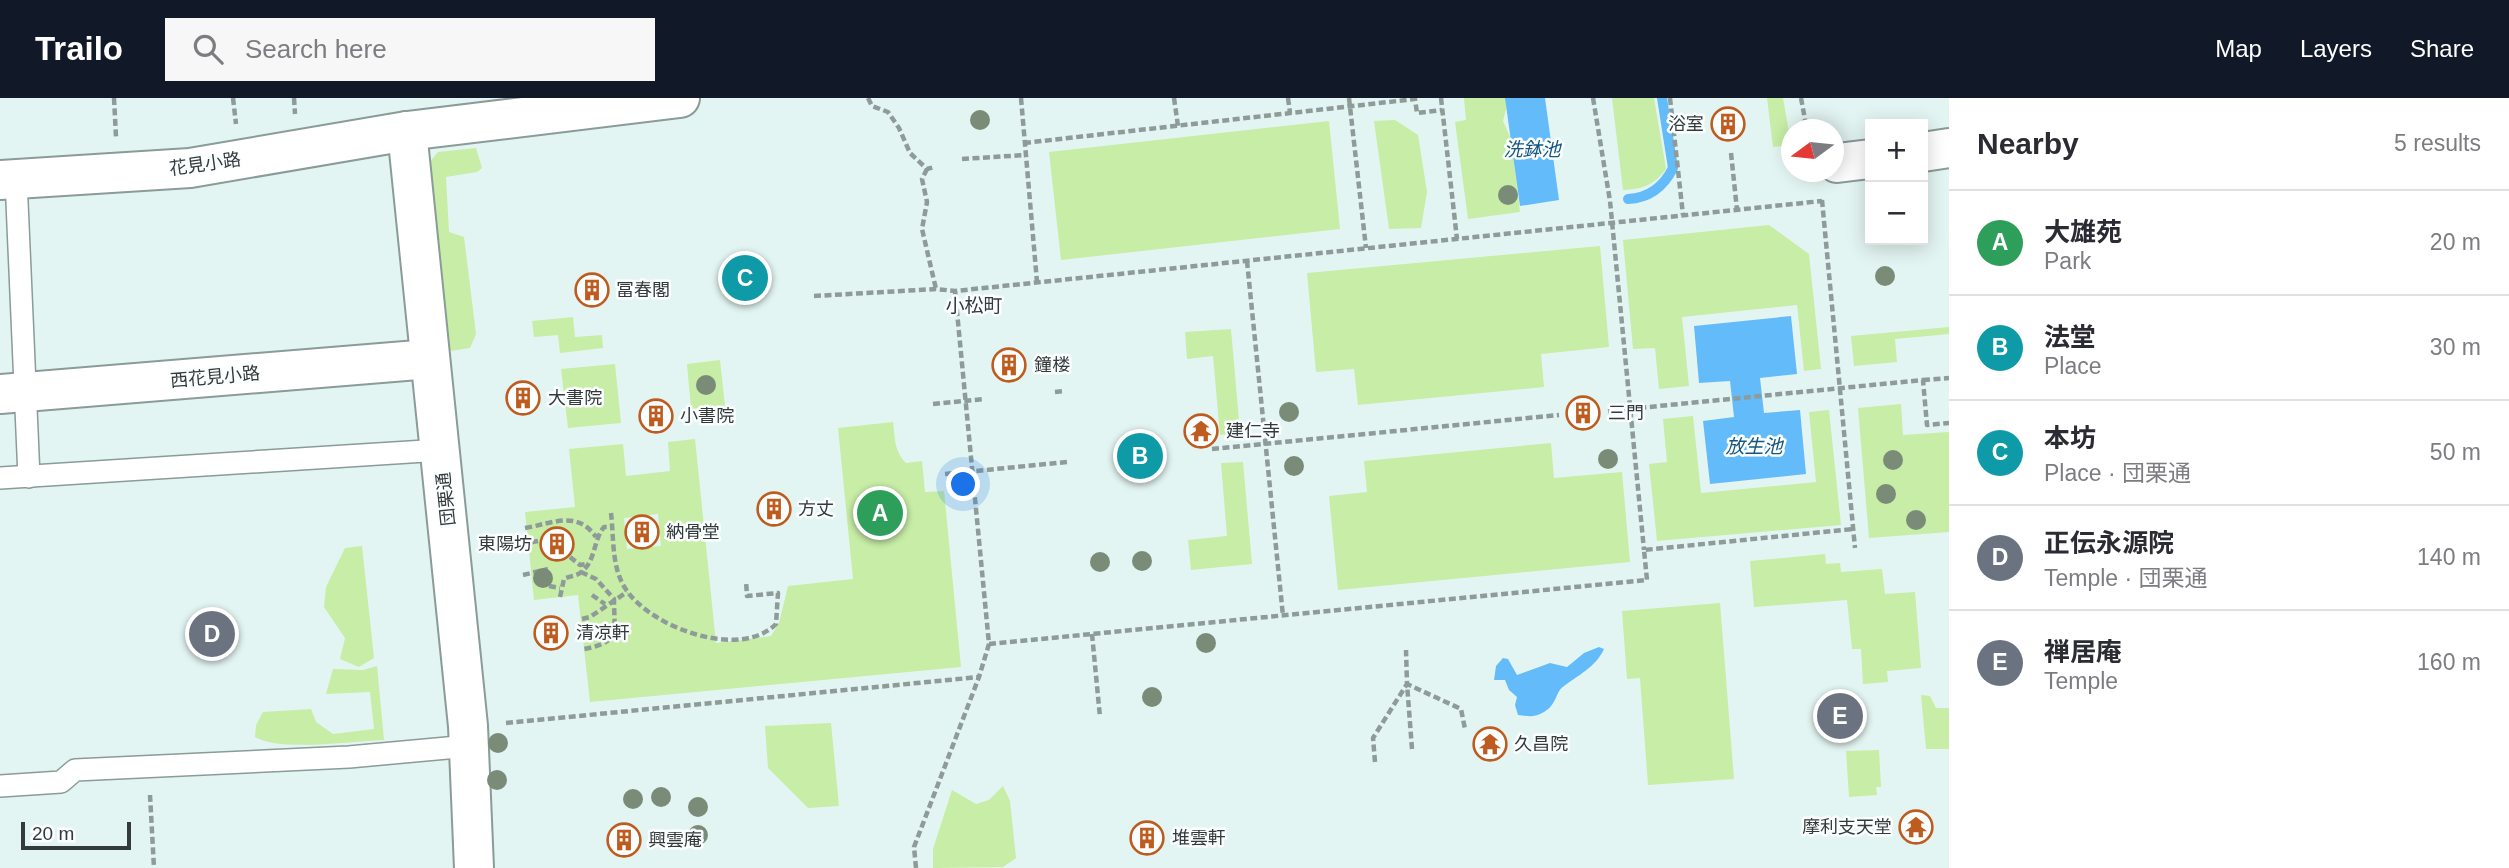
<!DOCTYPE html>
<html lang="en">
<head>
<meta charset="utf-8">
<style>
  :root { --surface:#fff; --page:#f7f7f7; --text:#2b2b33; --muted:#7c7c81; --line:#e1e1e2; --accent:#111827 }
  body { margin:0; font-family:Helvetica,"Noto Sans JP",sans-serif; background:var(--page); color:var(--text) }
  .controls { position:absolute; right:21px; top:21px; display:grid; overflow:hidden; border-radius:0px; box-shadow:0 4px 18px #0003 }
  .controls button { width:63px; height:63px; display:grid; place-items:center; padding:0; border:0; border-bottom:2px solid var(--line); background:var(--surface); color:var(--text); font:35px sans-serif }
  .compass { position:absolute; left:1781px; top:21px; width:63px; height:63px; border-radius:50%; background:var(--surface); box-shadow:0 4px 18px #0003; rotate:255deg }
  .scale { position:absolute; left:21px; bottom:18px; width:110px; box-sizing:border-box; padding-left:7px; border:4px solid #333a39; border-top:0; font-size:19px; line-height:24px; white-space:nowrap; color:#333a39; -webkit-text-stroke:5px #fbfefe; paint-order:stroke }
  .you { position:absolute; left:964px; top:387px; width:24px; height:24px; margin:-18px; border:5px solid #fff; border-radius:50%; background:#1a73e8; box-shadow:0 0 0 10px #1a73e833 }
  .badge { display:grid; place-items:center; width:46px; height:46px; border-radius:50%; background:var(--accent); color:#fff; font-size:23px; font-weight:700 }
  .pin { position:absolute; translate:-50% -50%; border:4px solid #fff; box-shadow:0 2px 7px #0006 }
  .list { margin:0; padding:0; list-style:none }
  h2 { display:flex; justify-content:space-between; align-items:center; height:91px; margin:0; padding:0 28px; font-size:30px }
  h2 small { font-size:23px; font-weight:400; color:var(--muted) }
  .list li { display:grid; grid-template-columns:46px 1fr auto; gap:21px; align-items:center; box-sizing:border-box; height:105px; padding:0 28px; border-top:2px solid var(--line) }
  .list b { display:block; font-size:26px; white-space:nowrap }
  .list p { margin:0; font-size:23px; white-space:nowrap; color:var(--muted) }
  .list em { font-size:23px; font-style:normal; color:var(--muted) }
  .icon { flex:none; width:38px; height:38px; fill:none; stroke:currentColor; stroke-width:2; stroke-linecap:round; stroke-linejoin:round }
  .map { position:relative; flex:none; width:1949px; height:770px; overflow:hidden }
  header { display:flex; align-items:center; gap:42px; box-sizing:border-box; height:98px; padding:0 35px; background:var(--accent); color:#fff }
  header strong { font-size:33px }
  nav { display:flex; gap:38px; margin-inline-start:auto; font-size:24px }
  .search { width:490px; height:63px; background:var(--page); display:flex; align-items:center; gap:18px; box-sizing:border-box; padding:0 24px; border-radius:0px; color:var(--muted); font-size:26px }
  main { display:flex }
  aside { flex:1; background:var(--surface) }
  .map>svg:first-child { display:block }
  .green { fill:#c7eda6; fill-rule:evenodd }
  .water { fill:#64bbf9 }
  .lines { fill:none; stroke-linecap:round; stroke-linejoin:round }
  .stream { stroke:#64bbf9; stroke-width:10 }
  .lane-casing { stroke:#8a9b98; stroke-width:24 }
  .street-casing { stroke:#8a9b98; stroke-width:42 }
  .path { stroke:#8e9b99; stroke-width:4.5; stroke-dasharray:7 3.5; stroke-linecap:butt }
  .lane { stroke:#fff; stroke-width:21 }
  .street { stroke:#fff; stroke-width:38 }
  .tree { fill:#7a8c78 }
  .labels { text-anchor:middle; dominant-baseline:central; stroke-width:5; stroke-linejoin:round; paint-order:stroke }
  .poi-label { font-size:18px; fill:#333a39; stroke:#fbfefe; text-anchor:start }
  .street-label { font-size:18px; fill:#333a39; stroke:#fbfefe }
  .water-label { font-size:19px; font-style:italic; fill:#16567f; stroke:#fbfefe }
  .neighbourhood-label { font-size:19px; fill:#333a39; stroke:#fbfefe }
</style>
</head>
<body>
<header>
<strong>Trailo</strong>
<div class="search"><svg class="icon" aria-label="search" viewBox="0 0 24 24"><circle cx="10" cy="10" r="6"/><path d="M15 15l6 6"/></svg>Search here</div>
<nav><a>Map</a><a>Layers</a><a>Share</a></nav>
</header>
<main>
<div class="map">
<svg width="1949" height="770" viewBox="0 0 1949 770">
  <rect width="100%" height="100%" fill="#e3f5f2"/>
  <g class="green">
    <path d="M1464,0H1509L1503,23L1511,41L1520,114L1468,121L1455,24L1466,22Z"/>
    <path d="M1612,0H1654L1666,71C1654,87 1643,91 1623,92Z"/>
    <path d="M1767,0H1783L1790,40L1783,48L1773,49Z"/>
    <path d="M1395,22L1418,37L1427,94L1421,130L1389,131L1374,23Z"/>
    <path d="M1329,23L1340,131L1061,162L1049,54Z"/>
    <path d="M476,50L482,70L477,74L446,79L449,134L464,139L476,236L470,250L450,253L429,65L438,54Z"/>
    <path d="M1769,127L1809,156L1821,271L1804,273L1797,207L1682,219L1689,288L1659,291L1655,250L1633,251L1623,142Z"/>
    <path d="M1600,148L1609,249L1541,256L1544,289L1358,307L1354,271L1316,274L1307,175Z"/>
    <path d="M573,219L575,239L602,237L603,250L560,255L558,237L534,239L532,223Z"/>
    <path d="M1949,229V236L1895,241L1897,264L1854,268L1851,238Z"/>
    <path d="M1231,231L1240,334L1220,337L1213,258L1187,261L1185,234Z"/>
    <path d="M720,262L725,308L691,311L687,266Z"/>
    <path d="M615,266L621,325L568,330L561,271Z"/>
    <path d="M1901,306L1903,337L1949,334V434L1869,440L1858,310Z"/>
    <path d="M1829,312L1841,427L1657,443L1649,366L1667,364L1663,321L1693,318L1701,395L1816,384L1809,314Z"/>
    <path d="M893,324C895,340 894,353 906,365L922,363L925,394L944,393L961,569L590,604L578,497L534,502L525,414L575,409L569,351L623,346L626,378L670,373L668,344L695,341L716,545L771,538L779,525L788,488L853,481L838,330ZM658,416L661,448L627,451L624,420Z"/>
    <path d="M1551,345L1554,380L1622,374L1630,464L1338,492L1329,398L1367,394L1364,363Z"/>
    <path d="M1243,364L1252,466L1191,472L1188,442L1227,438L1221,365Z"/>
    <path d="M362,448L374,560L359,569L340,561L345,540L324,509L326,489L345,450Z"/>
    <path d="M1825,456L1826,466L1840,465L1841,474L1882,471L1885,496L1915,494L1921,570L1887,573L1888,584L1863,586L1861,551H1852L1847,502L1754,509L1750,463Z"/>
    <path d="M1720,505L1734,681L1648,687L1640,580L1627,581L1622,513Z"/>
    <path d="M377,568L384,642C352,643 280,654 255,639L256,627L263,614L311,611L316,624L333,636L374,631L370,594L326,596L333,571L363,572Z"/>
    <path d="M1921,597L1930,598L1936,610H1949V651H1926Z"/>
    <path d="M831,625L839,708L808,710L768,670L765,628Z"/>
    <path d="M1879,652L1881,689H1876L1877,697L1849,699L1846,653Z"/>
    <path d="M1003,688L1010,703L1016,760L1003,769L933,770V751L952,692L976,706L989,702Z"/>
  </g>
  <g class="water">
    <path d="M1505,0H1545L1559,102L1520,108Z"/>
    <path d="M1791,218L1797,276L1760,280L1764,315L1800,312L1806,376L1710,386L1703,323L1734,319L1730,283L1699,285L1694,228Z"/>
    <path d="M1599,549L1604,551C1596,569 1577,578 1564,588C1555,594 1557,607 1544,614C1534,620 1528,618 1518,617L1515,607L1517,599L1509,592L1505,582H1494L1496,568L1503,560L1508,561L1517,577L1550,565L1567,569L1584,555Z"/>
  </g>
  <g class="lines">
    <path class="stream" d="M1628,101C1649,100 1664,88 1673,70L1662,0"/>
    <defs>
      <g id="lane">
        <path d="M16,81L29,379"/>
        <path d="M0,380L441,352"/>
        <path d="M0,688L61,684L75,672L349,659L469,648"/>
      </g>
      <g id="street">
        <path d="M407,33L468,628L474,770"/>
        <path d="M1923,54L1949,50"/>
        <path d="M1837,65L1870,61"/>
        <path d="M0,82L190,70L407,33L680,0"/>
        <path d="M0,296L430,261"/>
      </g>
    </defs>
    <use href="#lane" class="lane-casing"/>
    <use href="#street" class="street-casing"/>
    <g class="path">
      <path d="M114,0L116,39"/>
      <path d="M233,0L236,26"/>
      <path d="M294,0L295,16"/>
      <path d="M868,0L872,8L888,14L899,30L910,55L927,71L935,69"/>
      <path d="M1021,0L1037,184"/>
      <path d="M1174,0L1178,28"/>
      <path d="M1288,0L1290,15"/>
      <path d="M1349,0L1366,150"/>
      <path d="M1441,0L1457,141"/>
      <path d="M1593,0L1610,103L1644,452"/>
      <path d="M1670,0L1683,117"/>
      <path d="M1801,0L1807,32"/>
      <path d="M1024,45L1415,1L1417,15L1442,12"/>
      <path d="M1731,55L1737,112"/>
      <path d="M962,61L1025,57"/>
      <path d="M927,71L922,81L927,104L922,131L936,191"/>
      <path d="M1822,102L1855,450"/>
      <path d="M1247,163L1283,518"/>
      <path d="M814,198L936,191L955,193L1822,103"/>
      <path d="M1923,282L1949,280"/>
      <path d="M1055,294L1065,293"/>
      <path d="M933,306L984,301"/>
      <path d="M1608,313L1923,282L1927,327L1949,325"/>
      <path d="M1212,351L1559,317"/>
      <path d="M945,376L1067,364"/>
      <path d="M611,415C614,440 611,471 627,493C653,530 740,562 776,526L778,495L747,498L746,483"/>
      <path d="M525,430C554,425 577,412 596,439"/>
      <path d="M521,446L538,443"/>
      <path d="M570,459L580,467L587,466"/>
      <path d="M581,474L596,481L614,501C614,534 621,544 584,551"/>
      <path d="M523,477L548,471"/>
      <path d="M549,488L560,490"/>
      <path d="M592,497L605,506"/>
      <path d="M560,499L564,481C569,478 576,478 580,475C596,464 593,442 604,429H612"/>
      <path d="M582,521L590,519L627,494"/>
      <path d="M1092,536L1100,619"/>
      <path d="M989,546L1647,482L1644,452L1853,431"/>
      <path d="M506,625L979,579"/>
      <path d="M1412,651L1407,586L1461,611L1465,631"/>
      <path d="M1375,664L1373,640L1407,586L1406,552"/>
      <path d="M150,697L154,770"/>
      <path d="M916,770L914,749L979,579L989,546L955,193"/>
    </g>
    <use href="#lane" class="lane"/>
    <use href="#street" class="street"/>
  </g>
  <g class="tree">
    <circle cx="980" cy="22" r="10"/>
    <circle cx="1508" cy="97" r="10"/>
    <circle cx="1885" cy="178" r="10"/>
    <circle cx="706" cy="287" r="10"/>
    <circle cx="1289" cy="314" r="10"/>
    <circle cx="1608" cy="361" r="10"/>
    <circle cx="1893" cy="362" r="10"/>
    <circle cx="1294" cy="368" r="10"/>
    <circle cx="1886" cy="396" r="10"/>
    <circle cx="1916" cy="422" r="10"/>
    <circle cx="1142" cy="463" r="10"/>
    <circle cx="1100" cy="464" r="10"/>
    <circle cx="543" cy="480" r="10"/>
    <circle cx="1206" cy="545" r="10"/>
    <circle cx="1152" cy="599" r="10"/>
    <circle cx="498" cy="645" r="10"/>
    <circle cx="497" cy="682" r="10"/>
    <circle cx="661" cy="699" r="10"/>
    <circle cx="633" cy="701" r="10"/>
    <circle cx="698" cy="709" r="10"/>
    <circle cx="698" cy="737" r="10"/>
  </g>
  <defs>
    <symbol id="building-ring" viewBox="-11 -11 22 22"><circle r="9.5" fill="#fbfefe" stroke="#be5c1f" stroke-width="1.5"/><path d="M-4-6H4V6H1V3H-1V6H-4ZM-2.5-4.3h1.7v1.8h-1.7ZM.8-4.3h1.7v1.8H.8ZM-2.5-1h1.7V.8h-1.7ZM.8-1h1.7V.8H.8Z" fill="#be5c1f"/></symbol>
    <symbol id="temple-ring" viewBox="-11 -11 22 22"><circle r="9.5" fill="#fbfefe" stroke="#be5c1f" stroke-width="1.5"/><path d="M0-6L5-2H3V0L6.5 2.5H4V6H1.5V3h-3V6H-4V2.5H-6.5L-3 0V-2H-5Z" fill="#be5c1f"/></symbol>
  </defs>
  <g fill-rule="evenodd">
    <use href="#building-ring" x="1709" y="7" width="38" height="38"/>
    <use href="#building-ring" x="573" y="173" width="38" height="38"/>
    <use href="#building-ring" x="990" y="248" width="38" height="38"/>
    <use href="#building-ring" x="504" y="281" width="38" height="38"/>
    <use href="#building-ring" x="1564" y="296" width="38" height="38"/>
    <use href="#building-ring" x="637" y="299" width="38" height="38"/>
    <use href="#temple-ring" x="1182" y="314" width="38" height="38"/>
    <use href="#building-ring" x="755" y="392" width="38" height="38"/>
    <use href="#building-ring" x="623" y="415" width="38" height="38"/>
    <use href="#building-ring" x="538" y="427" width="38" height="38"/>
    <use href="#building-ring" x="532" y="516" width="38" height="38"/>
    <use href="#temple-ring" x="1471" y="627" width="38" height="38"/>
    <use href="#temple-ring" x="1897" y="710" width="38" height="38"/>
    <use href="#building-ring" x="1128" y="721" width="38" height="38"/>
    <use href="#building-ring" x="605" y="723" width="38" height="38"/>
  </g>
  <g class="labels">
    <g class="poi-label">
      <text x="1704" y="26" text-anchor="end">浴室</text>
      <text x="616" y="192">冨春閣</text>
      <text x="1034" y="267">鐘楼</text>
      <text x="548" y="300">大書院</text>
      <text x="1608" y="315">三門</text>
      <text x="680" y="318">小書院</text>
      <text x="1226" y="333">建仁寺</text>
      <text x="798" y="411">方丈</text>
      <text x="666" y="434">納骨堂</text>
      <text x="532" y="446" text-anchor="end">東陽坊</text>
      <text x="576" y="535">清凉軒</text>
      <text x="1514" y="646">久昌院</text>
      <text x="1892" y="729" text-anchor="end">摩利支天堂</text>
      <text x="1172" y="740">堆雲軒</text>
      <text x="648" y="742">興雲庵</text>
    </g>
    <g class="street-label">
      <text transform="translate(205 66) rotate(-8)">花見小路</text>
      <text transform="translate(215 279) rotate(-5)">西花見小路</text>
      <text transform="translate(446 401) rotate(-96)">団栗通</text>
    </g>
    <g class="water-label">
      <text x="1532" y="51">洗鉢池</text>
      <text x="1754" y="348">放生池</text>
    </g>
    <g class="neighbourhood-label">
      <text x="974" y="207">小松町</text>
    </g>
  </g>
</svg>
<div class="controls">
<button>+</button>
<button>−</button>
</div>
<svg class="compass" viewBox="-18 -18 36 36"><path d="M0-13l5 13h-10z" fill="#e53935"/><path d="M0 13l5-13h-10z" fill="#7c7c81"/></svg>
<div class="scale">20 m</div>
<div class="you"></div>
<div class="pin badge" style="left:880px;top:415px;background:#2e9e5b">A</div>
<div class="pin badge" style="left:1140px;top:358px;background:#0f9aa8">B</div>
<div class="pin badge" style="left:745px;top:180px;background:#0f9aa8">C</div>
<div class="pin badge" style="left:212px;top:536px;background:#6b7280">D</div>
<div class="pin badge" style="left:1840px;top:618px;background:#6b7280">E</div>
</div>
<aside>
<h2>Nearby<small>5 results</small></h2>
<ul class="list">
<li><span class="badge" style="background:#2e9e5b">A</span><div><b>大雄苑</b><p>Park</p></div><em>20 m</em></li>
<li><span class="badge" style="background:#0f9aa8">B</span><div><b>法堂</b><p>Place</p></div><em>30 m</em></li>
<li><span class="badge" style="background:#0f9aa8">C</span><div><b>本坊</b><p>Place · 団栗通</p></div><em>50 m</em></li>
<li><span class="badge" style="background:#6b7280">D</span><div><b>正伝永源院</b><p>Temple · 団栗通</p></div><em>140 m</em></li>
<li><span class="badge" style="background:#6b7280">E</span><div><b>禅居庵</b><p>Temple</p></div><em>160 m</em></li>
</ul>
</aside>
</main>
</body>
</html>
